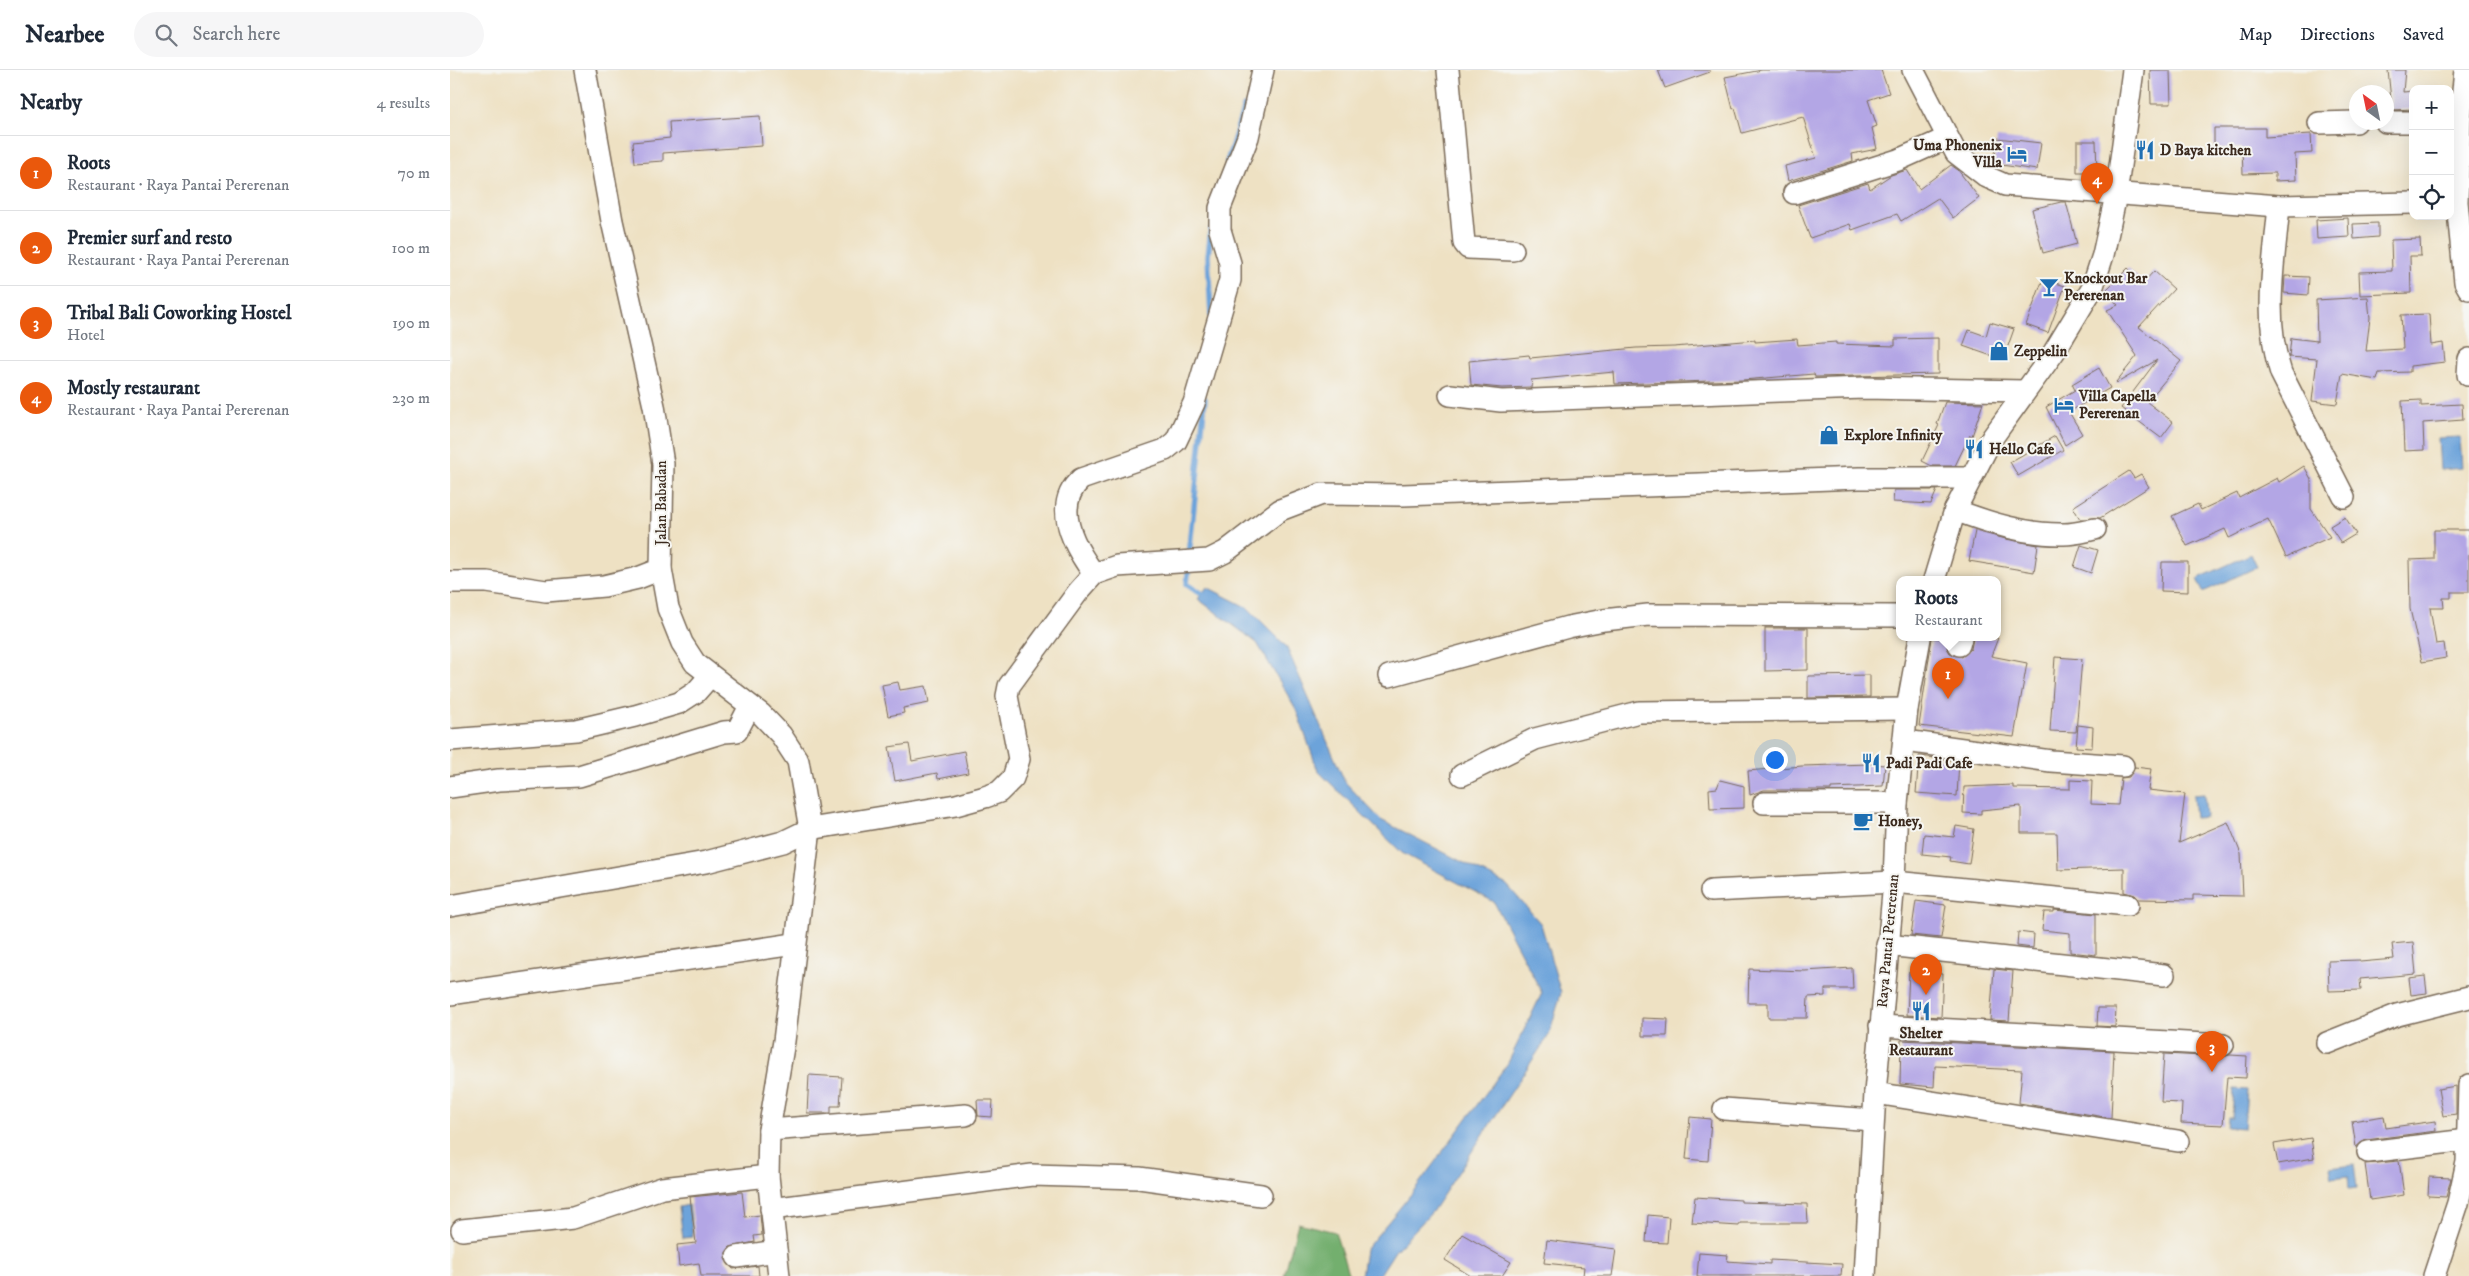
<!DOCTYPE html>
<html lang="en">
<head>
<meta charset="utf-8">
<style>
  :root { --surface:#fff; --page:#f6f6f7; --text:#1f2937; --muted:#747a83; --line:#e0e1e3; --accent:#ea580c }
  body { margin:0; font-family:"IM FELL DW Pica",serif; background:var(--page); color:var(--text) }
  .controls { position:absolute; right:15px; top:15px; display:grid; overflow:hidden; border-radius:10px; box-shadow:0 5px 20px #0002 }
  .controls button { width:45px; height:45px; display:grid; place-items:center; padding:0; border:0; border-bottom:1px solid var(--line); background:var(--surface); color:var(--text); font:25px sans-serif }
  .compass { position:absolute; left:1899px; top:15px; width:45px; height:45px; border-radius:50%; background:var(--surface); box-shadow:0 5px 20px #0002; rotate:327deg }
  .you { position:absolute; left:1324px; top:689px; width:18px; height:18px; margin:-12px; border:4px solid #fff; border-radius:50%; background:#1a73e8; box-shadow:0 0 0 8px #1a73e833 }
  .badge { display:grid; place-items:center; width:32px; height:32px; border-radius:50%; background:var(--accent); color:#fff; font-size:16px; font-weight:700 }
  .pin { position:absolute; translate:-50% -41px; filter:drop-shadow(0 1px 2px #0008) }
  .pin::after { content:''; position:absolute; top:26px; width:18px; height:15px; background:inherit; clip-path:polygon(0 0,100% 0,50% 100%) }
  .popup { position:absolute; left:1446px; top:506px; width:105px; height:65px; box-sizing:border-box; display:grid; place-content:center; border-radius:10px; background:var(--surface); filter:drop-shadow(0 1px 4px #0005); font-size:16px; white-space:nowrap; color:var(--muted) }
  .popup b { font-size:19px; color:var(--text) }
  .popup::after { content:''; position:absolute; left:50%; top:100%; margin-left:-10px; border:10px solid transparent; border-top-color:var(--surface) }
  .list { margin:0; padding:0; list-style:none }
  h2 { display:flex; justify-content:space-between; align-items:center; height:65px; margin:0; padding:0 20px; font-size:21px }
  h2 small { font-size:16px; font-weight:400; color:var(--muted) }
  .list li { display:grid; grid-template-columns:32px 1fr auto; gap:15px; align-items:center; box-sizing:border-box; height:75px; padding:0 20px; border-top:1px solid var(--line) }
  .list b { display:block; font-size:19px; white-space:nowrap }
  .list p { margin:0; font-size:16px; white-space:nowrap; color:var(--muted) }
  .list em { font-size:16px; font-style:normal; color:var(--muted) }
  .icon { flex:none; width:28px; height:28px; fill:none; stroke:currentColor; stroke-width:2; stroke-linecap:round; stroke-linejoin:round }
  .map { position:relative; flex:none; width:2019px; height:1206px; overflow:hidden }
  header { display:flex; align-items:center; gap:30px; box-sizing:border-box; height:70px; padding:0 25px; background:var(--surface); border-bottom:1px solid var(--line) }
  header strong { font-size:24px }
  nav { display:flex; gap:28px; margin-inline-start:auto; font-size:18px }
  .search { width:350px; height:45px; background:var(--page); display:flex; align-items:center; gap:12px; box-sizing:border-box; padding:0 18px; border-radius:28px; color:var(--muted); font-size:19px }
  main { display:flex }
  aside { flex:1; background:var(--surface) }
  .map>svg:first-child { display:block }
  .forest { fill:#73af6e; stroke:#576c46 }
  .water { fill:#6ca3da; stroke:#54667c }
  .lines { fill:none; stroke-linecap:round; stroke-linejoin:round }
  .stream { stroke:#6ca3da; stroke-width:5.5 }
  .building { fill:#b3a6e5 }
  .minor-casing { stroke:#7a6a58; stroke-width:24 }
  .minor { stroke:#fff; stroke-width:21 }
  .labels { text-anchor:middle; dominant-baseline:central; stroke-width:4; stroke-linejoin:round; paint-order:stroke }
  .poi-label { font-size:15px; font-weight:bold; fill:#3b2a1e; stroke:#f6f6f2; text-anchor:start }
  .street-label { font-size:15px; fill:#3b2a1e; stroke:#f6f6f2 }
</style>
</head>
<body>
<header>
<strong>Nearbee</strong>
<div class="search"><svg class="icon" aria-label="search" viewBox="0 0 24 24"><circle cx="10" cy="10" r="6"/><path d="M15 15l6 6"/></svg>Search here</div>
<nav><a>Map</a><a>Directions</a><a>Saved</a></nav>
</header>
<main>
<aside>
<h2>Nearby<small>4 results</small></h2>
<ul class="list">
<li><span class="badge">1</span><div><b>Roots</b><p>Restaurant · Raya Pantai Pererenan</p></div><em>70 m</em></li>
<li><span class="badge">2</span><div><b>Premier surf and resto</b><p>Restaurant · Raya Pantai Pererenan</p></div><em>100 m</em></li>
<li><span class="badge">3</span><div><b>Tribal Bali Coworking Hostel</b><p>Hotel</p></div><em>190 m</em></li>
<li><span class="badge">4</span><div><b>Mostly restaurant</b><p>Restaurant · Raya Pantai Pererenan</p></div><em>230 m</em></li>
</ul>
</aside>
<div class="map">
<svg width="2019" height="1206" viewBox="0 0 2019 1206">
  <rect width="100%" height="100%" fill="#f6f6f2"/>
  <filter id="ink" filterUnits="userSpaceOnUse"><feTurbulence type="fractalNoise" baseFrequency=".02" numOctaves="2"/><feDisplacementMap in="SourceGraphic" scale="10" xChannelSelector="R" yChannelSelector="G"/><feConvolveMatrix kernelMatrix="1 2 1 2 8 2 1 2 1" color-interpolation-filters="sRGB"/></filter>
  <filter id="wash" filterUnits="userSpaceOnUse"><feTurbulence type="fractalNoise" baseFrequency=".0096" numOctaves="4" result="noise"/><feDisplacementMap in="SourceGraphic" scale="20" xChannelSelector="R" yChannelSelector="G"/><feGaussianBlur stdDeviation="1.12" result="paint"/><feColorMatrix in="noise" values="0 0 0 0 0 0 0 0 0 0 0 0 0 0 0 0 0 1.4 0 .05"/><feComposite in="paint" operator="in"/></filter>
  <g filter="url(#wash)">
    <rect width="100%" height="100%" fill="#eee1c3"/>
    <path class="forest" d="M848,1153L885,1162L899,1206H834Z"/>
    <g class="water">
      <path d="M2010,367L2012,398L1990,400L1988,368Z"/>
      <path d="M1801,484L1807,497L1753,522L1747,509Z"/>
      <path d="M757,517L798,538L836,576L895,712L931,750L1057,815L1091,854L1111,923L1099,965L982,1142L945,1181L929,1206H911L915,1180L962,1123L1058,993L1092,923L1044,832L952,783L868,701L846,639L807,573L748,529Z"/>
      <path d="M1754,724L1756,747L1745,748L1743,725Z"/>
      <path d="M1784,1019L1797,1020L1794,1058L1777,1057L1778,1048H1782Z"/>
      <path d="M1904,1094L1907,1118L1899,1119L1898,1106L1882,1108L1880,1097Z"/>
      <path d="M239,1135L243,1167L233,1168L229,1137Z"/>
    </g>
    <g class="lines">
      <g class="stream">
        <path d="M777,92L794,37"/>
        <path d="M761,245L758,186L761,159"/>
        <path d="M739,486L755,329"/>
        <path d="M739,495L737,514L758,527"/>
      </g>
    </g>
    <g id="blocks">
      <g class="building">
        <path d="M1208,0H1260V2L1215,18Z"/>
        <path d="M1312,0H1431L1439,23L1418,30L1427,56L1422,58L1427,79L1402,84L1403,91L1338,111L1335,96L1366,88L1353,47L1292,63L1285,38L1283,39L1275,7Z"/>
        <path d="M1700,0H1720L1721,34H1701Z"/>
        <path d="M1938,0H1955L1953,22L1963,21V39L1942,40Z"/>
        <path d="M310,46L312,76L213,83V91L185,93L183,72L220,68L219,52Z"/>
        <path d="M1764,58H1815V67L1861,64L1862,83L1845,84L1846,110L1825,111V103L1793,104L1792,78H1764Z"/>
        <path d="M1547,68L1591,73L1587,100L1544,94Z"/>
        <path d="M1627,71H1646L1647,102H1627Z"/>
        <path d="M1501,95L1508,100L1529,128L1503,148L1488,128L1451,151L1447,144L1402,160L1400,154L1360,168L1348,135L1418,113L1420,119L1441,105L1457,100L1469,119Z"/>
        <path d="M1611,132H1616L1627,174L1593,183L1582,139Z"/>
        <path d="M1898,148L1899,167L1867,169L1866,150Z"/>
        <path d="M1928,153V167L1904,169L1903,154Z"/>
        <path d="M1970,169L1971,186H1960L1961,223L1910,225L1909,202L1942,201L1941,170Z"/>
        <path d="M1678,198L1693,213L1704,201L1724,219L1689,257L1731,291L1697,332L1723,352L1711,368L1671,338L1707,290L1667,313L1666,312L1687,286L1657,240L1668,235L1655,221Z"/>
        <path d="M1835,206L1859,207L1858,225L1834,223Z"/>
        <path d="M1593,209L1615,216L1598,263L1576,255Z"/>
        <path d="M1918,227L1920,248L1916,281L1953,279L1951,245L1979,244L1981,275L1993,273L1995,292L1960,296V302L1929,303L1927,310L1892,304L1887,334L1862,331L1867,289L1839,287L1841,268L1867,271L1866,230Z"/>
        <path d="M1540,252L1564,259L1553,290L1513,276L1519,260L1536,266Z"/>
        <path d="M1488,268V304L1365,307L1364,304L1292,310L1165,314L1164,302L1081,310L1082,317L1052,318L1021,315L1019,291L1079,285L1080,288L1186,278L1224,277L1305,270V272L1347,269L1348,275L1386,272V274L1445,276V269Z"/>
        <path d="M1649,298L1660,318L1619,342L1632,364L1615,375L1596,337L1625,320L1622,314Z"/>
        <path d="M1971,330V336L2012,334L2013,350L1973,353L1974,380L1954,381L1952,331Z"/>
        <path d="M1495,332L1533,333L1522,366L1520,365L1505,396H1482L1472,391L1489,355L1487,354Z"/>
        <path d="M1605,366L1613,380L1568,406L1560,392Z"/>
        <path d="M1854,396L1861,409V439L1880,467L1836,487L1818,449L1779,468L1775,459L1737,476L1722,446L1748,434L1751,440L1787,423L1789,428L1827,408L1829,412Z"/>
        <path d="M1679,401L1684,408L1691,404L1699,417L1650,448L1630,449L1623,437Z"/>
        <path d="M1444,420H1487L1481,434L1443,432Z"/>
        <path d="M1895,447L1906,464L1891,473L1880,456Z"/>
        <path d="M1984,460H2019V522H2001V528H1993L1994,538H1980L1986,574L1994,573L1996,588L1972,592L1960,539L1959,490L1984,489Z"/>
        <path d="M1525,461L1556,469L1588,475L1584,502L1519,491Z"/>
        <path d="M1631,475L1648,480L1641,503L1624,497Z"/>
        <path d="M1712,492H1738V522L1711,521Z"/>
        <path d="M1315,558H1358V600L1315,601Z"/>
        <path d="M1482,568H1498L1497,578L1500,583L1512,587L1521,579L1523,568H1548L1541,586L1577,593L1564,667L1469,656Z"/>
        <path d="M1605,587L1632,589L1626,662L1600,661Z"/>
        <path d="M1420,605V627L1358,628V606Z"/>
        <path d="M448,612L450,620L476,616L479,633L453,638L454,643L438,646L432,615Z"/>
        <path d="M1628,655L1643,657L1642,678L1626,677Z"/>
        <path d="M459,674L462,691L514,681L518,703L488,709L487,703L445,711L439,677Z"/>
        <path d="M1469,686L1509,691L1507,726L1466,723Z"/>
        <path d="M1420,694L1435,695L1433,716L1381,718V720H1314L1300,725L1298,701L1352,696Z"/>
        <path d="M1685,697L1701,699L1698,720L1735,724L1729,773L1778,752L1791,784L1793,826L1743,825V830L1689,829L1685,825L1674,822V798L1608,800L1607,763H1571V736L1531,740V744L1513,743L1514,717L1563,715V718L1620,719V710L1642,711L1641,734L1668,735L1671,708L1679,707Z"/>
        <path d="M1270,710L1294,716V738L1260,739L1259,719L1267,718Z"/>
        <path d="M1506,756L1524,759L1519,794L1500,791L1501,787L1472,784L1474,764L1504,767Z"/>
        <path d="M1466,831L1496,835L1491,868L1461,865Z"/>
        <path d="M1604,840L1646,844V885L1620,882V863L1592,860L1594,842H1604Z"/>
        <path d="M1568,862L1584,864L1583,878L1567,876Z"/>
        <path d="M1963,872L1966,904L1910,909L1911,920L1879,921L1878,891L1910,890V892L1944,889L1942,874Z"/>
        <path d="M1402,898L1403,919H1375V926L1358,927L1357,948H1318V933H1298L1299,899L1355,901Z"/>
        <path d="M1544,899L1563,901L1559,951L1540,950Z"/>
        <path d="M1459,902L1493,904L1491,947L1457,945Z"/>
        <path d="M1975,906L1977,923L1961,925L1959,908Z"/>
        <path d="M1648,938H1666L1665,957L1647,956Z"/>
        <path d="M1192,948L1218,949L1217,966H1192Z"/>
        <path d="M1451,970L1664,981L1661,1048L1569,1033L1572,1000L1485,996L1484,1017L1450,1014Z"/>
        <path d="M1714,984L1772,987L1780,985L1797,986L1796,1008L1777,1007L1773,1055L1731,1053L1732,1033L1711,1032Z"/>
        <path d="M359,1005L392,1007L390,1036H381V1043H357Z"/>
        <path d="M2006,1016V1044L1993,1046L1988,1019Z"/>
        <path d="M527,1030H543L542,1047L528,1046Z"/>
        <path d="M1934,1046L1936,1058L1985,1051L1986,1061L1916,1070L1906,1077L1902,1051Z"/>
        <path d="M1240,1047L1261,1049L1258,1091L1236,1089Z"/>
        <path d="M1861,1068L1864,1088L1828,1094L1824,1074Z"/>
        <path d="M1949,1091L1954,1125L1920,1130L1915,1094Z"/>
        <path d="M1979,1107L2001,1108L1996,1127L1978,1126Z"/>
        <path d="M292,1122L295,1147L310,1145L312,1165L304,1166L305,1172L280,1177L276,1182L275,1189L283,1199L308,1196L309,1206H251L249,1193L229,1196L227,1175L246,1173L240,1127Z"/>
        <path d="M1245,1127L1291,1130V1132L1357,1134L1358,1153H1290L1289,1156L1242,1153Z"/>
        <path d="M1198,1145L1219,1147L1217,1173L1196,1172Z"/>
        <path d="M1012,1164L1061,1192L1052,1206H1021L995,1190Z"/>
        <path d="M1097,1170L1166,1179L1162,1206H1133L1134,1197L1094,1193Z"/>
        <path d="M1249,1183L1278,1185L1277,1191L1320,1194V1190L1392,1194L1391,1206H1247Z"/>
      </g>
    </g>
  </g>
  <g filter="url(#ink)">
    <use href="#blocks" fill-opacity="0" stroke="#7a6a58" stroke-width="1"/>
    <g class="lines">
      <defs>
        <g id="minor">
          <path d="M135,0L162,151L204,336L213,394L211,499L218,538L232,573L245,593L311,644L331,665L348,691L360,759L334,971L319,1060L318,1106L329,1206"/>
          <path d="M998,0L1014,173L1018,178L1063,180"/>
          <path d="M1463,0L1506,83L1537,107L1555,115L1829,136L1963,133"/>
          <path d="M2015,0L2010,52L2007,132L2015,212L2019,219"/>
          <path d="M1936,52H1963"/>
          <path d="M1869,53L1906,52"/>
          <path d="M1344,123L1448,90L1497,68"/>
          <path d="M1829,136C1824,192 1813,250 1831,303L1894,427"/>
          <path d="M2018,305L2019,289"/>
          <path d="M1000,325L1051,331L1414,318L1575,321"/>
          <path d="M1505,440C1539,453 1577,465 1614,464C1624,464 1635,461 1645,459"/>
          <path d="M644,504C625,478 601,436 631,409L715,380L726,371L744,333L780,210V193L770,160V138L798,67L813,0"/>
          <path d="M1484,510L1505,440L1542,368L1604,282L1642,219L1653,185L1666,125L1683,0"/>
          <path d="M0,512H37L96,521L154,516L188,508L211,499"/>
          <path d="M1509,575L1511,568"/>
          <path d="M939,606L1118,557L1154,550L1198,545L1449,546"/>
          <path d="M0,670L126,660L185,646L229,633L246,622L260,606"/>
          <path d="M1455,671L1601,691L1673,696"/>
          <path d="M1012,705L1085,669L1189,642L1457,639"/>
          <path d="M0,717L49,710L129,706L274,662L287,661L300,636"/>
          <path d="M1314,733H1447"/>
          <path d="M1261,821L1444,812L1678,835"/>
          <path d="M0,836L256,792L333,772L360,759L506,735L535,727L549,722L563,708L569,689L557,626L559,616L628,522L644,504L667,496L759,490L775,482L830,440L872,424L953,425L1409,408H1521"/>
          <path d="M1437,875L1714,905"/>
          <path d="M0,924L344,874"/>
          <path d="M1430,956L1773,975"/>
          <path d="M1877,973L1947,945L2019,927"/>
          <path d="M1425,1023L1728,1071"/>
          <path d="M1274,1039L1423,1050"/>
          <path d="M319,1060L516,1045"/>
          <path d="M1918,1082L2017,1070"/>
          <path d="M321,1139L582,1105L689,1108L811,1125"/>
          <path d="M12,1160L123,1148L212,1118L318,1106"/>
          <path d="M287,1187L326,1181"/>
          <path d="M1415,1206L1425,1023L1444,812L1447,733L1457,639L1470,568"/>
          <path d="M1984,1206L2008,1133L2017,1092L2019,1015"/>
        </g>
      </defs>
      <use href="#minor" class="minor-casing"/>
      <use href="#minor" class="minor"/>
    </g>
  </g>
  <defs>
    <symbol id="restaurant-bare" viewBox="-9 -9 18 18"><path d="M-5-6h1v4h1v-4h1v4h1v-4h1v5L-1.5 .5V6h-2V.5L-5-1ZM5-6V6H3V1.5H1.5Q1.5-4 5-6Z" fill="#1f6fb2" stroke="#f6f6f2" stroke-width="2.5" paint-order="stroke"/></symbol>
    <symbol id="hotel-bare" viewBox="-9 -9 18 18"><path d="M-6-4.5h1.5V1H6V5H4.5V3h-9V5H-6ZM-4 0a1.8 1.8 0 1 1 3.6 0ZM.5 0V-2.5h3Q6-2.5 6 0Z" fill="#1f6fb2" stroke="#f6f6f2" stroke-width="2.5" paint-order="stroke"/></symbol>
    <symbol id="bar-bare" viewBox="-9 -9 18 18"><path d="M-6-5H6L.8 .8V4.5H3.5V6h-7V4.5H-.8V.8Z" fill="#1f6fb2" stroke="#f6f6f2" stroke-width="2.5" paint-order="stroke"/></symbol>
    <symbol id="shop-bare" viewBox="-9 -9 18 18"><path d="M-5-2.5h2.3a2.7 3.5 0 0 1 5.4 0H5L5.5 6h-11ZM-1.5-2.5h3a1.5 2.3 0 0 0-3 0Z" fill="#1f6fb2" stroke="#f6f6f2" stroke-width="2.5" paint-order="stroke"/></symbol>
    <symbol id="cafe-bare" viewBox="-9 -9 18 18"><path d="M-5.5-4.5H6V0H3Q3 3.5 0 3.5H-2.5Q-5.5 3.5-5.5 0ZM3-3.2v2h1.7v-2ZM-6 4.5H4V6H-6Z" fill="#1f6fb2" stroke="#f6f6f2" stroke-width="2.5" paint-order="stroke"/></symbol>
  </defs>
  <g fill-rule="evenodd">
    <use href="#restaurant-bare" x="1681" y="66" width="28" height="28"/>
    <use href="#hotel-bare" x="1553" y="70" width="28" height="28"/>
    <use href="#bar-bare" x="1585" y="203" width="28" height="28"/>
    <use href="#shop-bare" x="1535" y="267" width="28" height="28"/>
    <use href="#hotel-bare" x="1600" y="321" width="28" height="28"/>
    <use href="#shop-bare" x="1365" y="351" width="28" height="28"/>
    <use href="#restaurant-bare" x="1510" y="365" width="28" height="28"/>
    <use href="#restaurant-bare" x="1407" y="679" width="28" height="28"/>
    <use href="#cafe-bare" x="1399" y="737" width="28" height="28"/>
    <use href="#restaurant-bare" x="1457" y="927" width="28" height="28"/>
  </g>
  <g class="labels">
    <g class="poi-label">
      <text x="1552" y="75" text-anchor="end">Uma Phonenix<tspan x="1552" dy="17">Villa</tspan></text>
      <text x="1710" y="80">D Baya kitchen</text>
      <text x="1614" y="208">Knockout Bar<tspan x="1614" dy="17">Pererenan</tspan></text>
      <text x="1564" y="281">Zeppelin</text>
      <text x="1629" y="326">Villa Capella<tspan x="1629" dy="17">Pererenan</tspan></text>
      <text x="1394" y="365">Explore Infinity</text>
      <text x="1539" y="379">Hello Cafe</text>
      <text x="1436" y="693">Padi Padi Cafe</text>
      <text x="1428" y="751">Honey,</text>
      <text x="1471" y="963" text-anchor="middle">Shelter<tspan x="1471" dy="17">Restaurant</tspan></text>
    </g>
    <g class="street-label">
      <text transform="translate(211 433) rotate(-90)">Jalan Babadan</text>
      <text transform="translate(1438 871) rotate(-85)">Raya Pantai Pererenan</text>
    </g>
  </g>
</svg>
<div class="controls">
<button>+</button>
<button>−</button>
<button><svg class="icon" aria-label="locate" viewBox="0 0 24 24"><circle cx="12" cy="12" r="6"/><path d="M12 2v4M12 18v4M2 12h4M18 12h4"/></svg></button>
</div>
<svg class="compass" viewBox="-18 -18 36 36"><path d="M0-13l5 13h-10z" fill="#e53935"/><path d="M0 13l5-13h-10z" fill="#747a83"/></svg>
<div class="you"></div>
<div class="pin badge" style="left:1498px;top:629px">1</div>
<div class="popup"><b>Roots</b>Restaurant</div>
<div class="pin badge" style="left:1476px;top:925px">2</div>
<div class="pin badge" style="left:1762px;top:1002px">3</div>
<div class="pin badge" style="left:1647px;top:134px">4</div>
</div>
</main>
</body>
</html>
